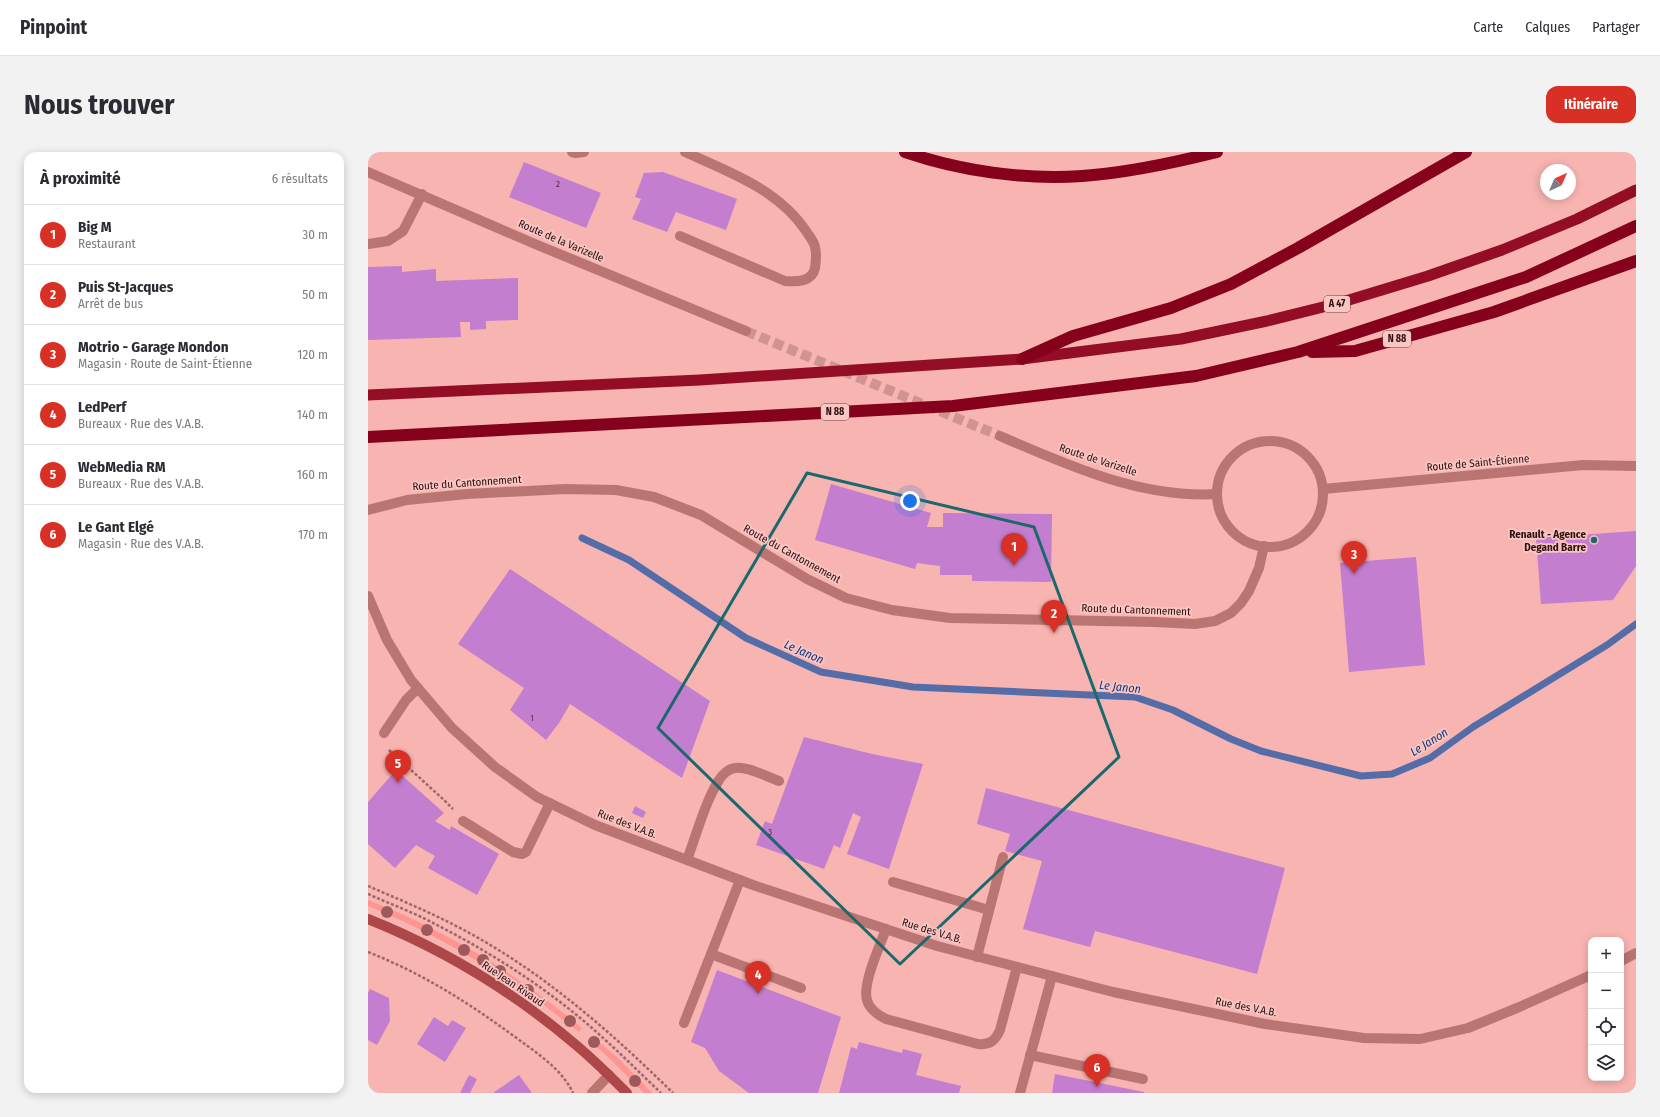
<!DOCTYPE html>
<html lang="fr">
<head>
<meta charset="utf-8">
<style>
  :root { --surface:#fff; --page:#f2f2f3; --text:#2b2b33; --muted:#7c7c81; --line:#e1e1e2; --accent:#d93025 }
  body { margin:0; font-family:"Fira Sans Condensed",sans-serif; background:var(--page); color:var(--text) }
  .controls { position:absolute; right:12px; bottom:12px; display:grid; overflow:hidden; border-radius:8px; box-shadow:0 2px 10px #0003 }
  .controls button { width:36px; height:36px; display:grid; place-items:center; padding:0; border:0; border-bottom:1px solid var(--line); background:var(--surface); color:var(--text); font:20px sans-serif }
  .compass { position:absolute; left:1172px; top:12px; width:36px; height:36px; border-radius:50%; background:var(--surface); box-shadow:0 2px 10px #0003; rotate:45deg }
  .you { position:absolute; left:542px; top:349px; width:14px; height:14px; margin:-10px; border:3px solid #fff; border-radius:50%; background:#1a73e8; box-shadow:0 0 0 6px #1a73e833 }
  .badge { display:grid; place-items:center; width:26px; height:26px; border-radius:50%; background:var(--accent); color:#fff; font-size:13px; font-weight:700 }
  .pin { position:absolute; translate:-50% -33px; filter:drop-shadow(0 1px 2px #0008) }
  .pin::after { content:''; position:absolute; top:21px; width:14px; height:12px; background:inherit; clip-path:polygon(0 0,100% 0,50% 100%) }
  .list { margin:0; padding:0; list-style:none }
  h2 { display:flex; justify-content:space-between; align-items:center; height:52px; margin:0; padding:0 16px; font-size:17px }
  h2 small { font-size:13px; font-weight:400; color:var(--muted) }
  .list li { display:grid; grid-template-columns:26px 1fr auto; gap:12px; align-items:center; box-sizing:border-box; height:60px; padding:0 16px; border-top:1px solid var(--line) }
  .list b { display:block; font-size:15px; white-space:nowrap }
  .list p { margin:0; font-size:13px; white-space:nowrap; color:var(--muted) }
  .list em { font-size:13px; font-style:normal; color:var(--muted) }
  .icon { flex:none; width:22px; height:22px; fill:none; stroke:currentColor; stroke-width:2; stroke-linecap:round; stroke-linejoin:round }
  .map { position:relative; flex:none; width:1268px; height:941px; overflow:hidden; border-radius:12px }
  header { display:flex; align-items:center; gap:24px; box-sizing:border-box; height:56px; padding:0 20px; background:var(--surface); border-bottom:1px solid var(--line) }
  header strong { font-size:19px }
  nav { display:flex; gap:22px; margin-inline-start:auto; font-size:14px }
  .intro { display:flex; align-items:center; justify-content:space-between; box-sizing:border-box; height:96px; padding:0 24px }
  h1 { margin:0; font-size:28px }
  .button { padding:10px 18px; border-radius:12px; background:var(--accent); color:#fff; font-size:14px; font-weight:700 }
  main { display:flex; gap:24px; padding:0 24px }
  aside { flex:1; background:var(--surface); border-radius:12px; box-shadow:0 2px 10px #0003 }
  .map>svg:first-child { display:block }
  .green { fill:#fe9593 }
  .lines { fill:none; stroke-linecap:round; stroke-linejoin:round }
  .stream { stroke:#546ca7; stroke-width:7 }
  .building { fill:#c37ecf }
  .tertiary-tunnel { stroke:#d09391; stroke-width:10; stroke-dasharray:10 5; stroke-linecap:butt }
  .path { stroke:#9a6866; stroke-width:2.5; stroke-dasharray:3 2; stroke-linecap:butt }
  .service { stroke:#ba7573; stroke-width:10 }
  .minor { stroke:#ba7573; stroke-width:10 }
  .tertiary { stroke:#ba7573; stroke-width:10 }
  .secondary { stroke:#ad4749; stroke-width:10 }
  .trunk { stroke:#930e24; stroke-width:11 }
  .motorway { stroke:#86011c; stroke-width:12 }
  .tree { fill:#9e595b }
  .marked { fill:none; stroke:#1b686d; stroke-width:3; stroke-linejoin:round }
  .poi-dot { fill:#1b686d; stroke:#fac6c4; stroke-width:1.5 }
  .labels { text-anchor:middle; dominant-baseline:central; stroke-width:3.5; stroke-linejoin:round; paint-order:stroke }
  .number-label { font-size:9px; fill:#532c40 }
  .shield { fill:#fac6c4; stroke:#6b4746; stroke-width:1 }
  .shield-label { font-size:10px; font-weight:bold; fill:#2e1010 }
  .street-label { font-size:11px; fill:#2e1010; stroke:#fac6c4 }
  .poi-label { font-size:11px; font-weight:bold; fill:#2e1010; stroke:#fac6c4; text-anchor:end }
  .water-label { font-size:12px; font-style:italic; fill:#0d357f; stroke:#fac6c4 }
</style>
</head>
<body>
<header>
<strong>Pinpoint</strong>
<nav><a>Carte</a><a>Calques</a><a>Partager</a></nav>
</header>
<div class="intro"><h1>Nous trouver</h1><a class="button">Itinéraire</a></div>
<main>
<aside>
<h2>À proximité<small>6 résultats</small></h2>
<ul class="list">
<li><span class="badge">1</span><div><b>Big M</b><p>Restaurant</p></div><em>30 m</em></li>
<li><span class="badge">2</span><div><b>Puis St-Jacques</b><p>Arrêt de bus</p></div><em>50 m</em></li>
<li><span class="badge">3</span><div><b>Motrio - Garage Mondon</b><p>Magasin · Route de Saint-Étienne</p></div><em>120 m</em></li>
<li><span class="badge">4</span><div><b>LedPerf</b><p>Bureaux · Rue des V.A.B.</p></div><em>140 m</em></li>
<li><span class="badge">5</span><div><b>WebMedia RM</b><p>Bureaux · Rue des V.A.B.</p></div><em>160 m</em></li>
<li><span class="badge">6</span><div><b>Le Gant Elgé</b><p>Magasin · Rue des V.A.B.</p></div><em>170 m</em></li>
</ul>
</aside>
<div class="map">
<svg width="1268" height="941" viewBox="0 0 1268 941">
  <rect width="100%" height="100%" fill="#f8b4b1"/>
  <g class="green">
    <path d="M0,748C78,778 150,823 214,876L211,880C146,829 77,785 0,754Z"/>
    <path d="M224,884L252,908L284,941H276L242,907L221,888Z"/>
  </g>
  <g class="lines">
    <path class="stream" d="M214,386L261,408L378,486L453,520L545,535L767,545L805,558L863,587L893,599L993,624L1024,622L1062,606L1105,575L1239,493L1268,472"/>
  </g>
  <g class="building">
    <path d="M156,10L233,41L218,76L141,45Z"/>
    <path d="M295,20L369,47L358,78L308,60L299,80L264,67L273,47L267,45L276,21Z"/>
    <path d="M34,114V120L68,117V129L150,126V168L118,169V177L102,178V170H92L93,185L0,188V115Z"/>
    <path d="M463,332L563,361L559,375H575V361L684,362L683,430L604,429V423H572V414L549,411L547,417L447,388Z"/>
    <path d="M1268,379V414L1245,448L1173,452L1168,386Z"/>
    <path d="M1048,405L1057,513L981,520L972,411Z"/>
    <path d="M142,417L342,549L314,626L202,552L191,571L178,588L142,558L156,536L90,492Z"/>
    <path d="M436,585L504,602L555,612L521,717L479,702L493,665L485,661L472,696L466,693L456,717L388,693L397,669L404,672Z"/>
    <path d="M28,618L76,661L67,669L82,678L83,674L131,702L109,743L60,716L67,704L48,693L27,716L0,692V650Z"/>
    <path d="M618,636L917,716L889,822L727,779L722,795L655,777L674,709L637,699L642,682L609,672Z"/>
    <path d="M267,654L278,660L275,666L264,661Z"/>
    <path d="M349,818L473,865L450,941H381L351,919L337,896L323,890Z"/>
    <path d="M2,837L21,846L22,869L9,893L0,888V841Z"/>
    <path d="M66,865L80,874L84,868L98,876L77,910L49,892Z"/>
    <path d="M491,890L534,901L535,897L554,902L548,923L593,934L591,941H471L483,895L489,897Z"/>
    <path d="M687,922L776,940V941H684Z"/>
    <path d="M101,923L109,927L102,941H92Z"/>
    <path d="M151,923L164,941H125Z"/>
  </g>
  <g class="lines">
    <path class="tertiary-tunnel" d="M378,179L632,284"/>
    <g class="path">
      <path d="M21,598L76,648L85,657"/>
      <path d="M0,734C35,749 71,764 105,783C179,824 244,881 305,941"/>
      <path d="M0,742C22,752 45,760 67,772C122,800 177,835 224,876C248,897 270,919 293,941"/>
      <path d="M0,800C58,823 104,853 154,890C173,904 195,919 205,941"/>
    </g>
    <g class="service">
      <path d="M204,0L207,1L216,0"/>
      <path d="M312,84L417,129C429,130 444,130 447,116C448,109 449,102 447,95C446,89 441,84 438,79C410,37 361,20 317,0"/>
      <path d="M16,581L38,548L50,536"/>
      <path d="M95,669L145,700L154,702L158,700L182,651"/>
      <path d="M319,708C328,684 337,650 351,628C354,623 360,617 367,616C379,614 400,625 411,629"/>
      <path d="M525,730L621,758"/>
      <path d="M518,777C512,794 494,832 499,848C501,857 510,863 518,867L610,892C622,893 627,889 632,878L649,815"/>
      <path d="M343,802L433,836"/>
      <path d="M609,805L635,705"/>
      <path d="M316,871L372,728"/>
      <path d="M662,903L775,927"/>
      <path d="M652,941L684,824"/>
    </g>
    <g class="minor">
      <path d="M0,92L20,89L35,79L54,42"/>
      <path d="M0,444L19,488L43,528L84,576L127,615L169,645L227,673L385,733L569,794L745,840L897,872L996,886L1052,887L1100,876L1149,856L1223,823"/>
      <path d="M1253,809L1268,801"/>
      <path d="M224,941L241,923"/>
    </g>
    <g class="tertiary">
      <path d="M0,20L167,92L378,179"/>
      <path d="M632,284C699,313 774,347 849,342"/>
      <circle cx="902" cy="342" r="53"/>
      <path d="M955,337L1215,313L1268,314"/>
      <path d="M0,358L39,348L99,342L197,337L248,338L286,345L333,363L439,427L478,446L524,458L582,466L786,470L827,472L847,469L863,461L873,451L881,439L891,416L896,394"/>
    </g>
    <path class="secondary" d="M0,767C75,797 147,841 208,893C226,908 243,925 259,941"/>
    <path class="trunk" d="M0,243L332,228L654,207L813,187L899,169L971,151L1060,124L1134,98L1209,67L1268,38"/>
    <g class="motorway">
      <path d="M537,0C593,19 656,28 714,24C760,21 805,11 849,0"/>
      <path d="M944,200L987,199L1126,160L1268,109"/>
      <path d="M654,207L705,184L803,156L863,132L930,96L1098,0"/>
      <path d="M0,285L585,254L828,224L930,200L1158,125L1268,74"/>
    </g>
  </g>
  <g class="tree">
    <circle cx="19" cy="760" r="6"/>
    <circle cx="59" cy="778" r="6"/>
    <circle cx="96" cy="798" r="6"/>
    <circle cx="115" cy="808" r="6"/>
    <circle cx="132" cy="819" r="6"/>
    <circle cx="160" cy="838" r="6"/>
    <circle cx="202" cy="869" r="6"/>
    <circle cx="226" cy="890" r="6"/>
    <circle cx="267" cy="929" r="6"/>
  </g>
  <path class="marked" d="M439,321L666,375L751,605L532,812L290,576Z"/>
  <circle class="poi-dot" cx="1226" cy="388" r="4"/>
  <g class="labels">
    <g class="number-label">
      <text x="190" y="32">2</text>
      <text x="164" y="566">1</text>
      <text x="402" y="680">3</text>
    </g>
    <g class="shield">
      <rect x="956" y="144" width="26" height="16" rx="3"/>
      <rect x="1015" y="179" width="28" height="16" rx="3"/>
      <rect x="453" y="252" width="28" height="16" rx="3"/>
    </g>
    <g class="shield-label">
      <text x="969" y="152">A 47</text>
      <text x="1029" y="187">N 88</text>
      <text x="467" y="260">N 88</text>
    </g>
    <g class="street-label">
      <text transform="translate(193 89) rotate(23)">Route de la Varizelle</text>
      <text transform="translate(730 308) rotate(18)">Route de Varizelle</text>
      <text transform="translate(1110 311) rotate(-5)">Route de Saint-Étienne</text>
      <text transform="translate(99 331) rotate(-4)">Route du Cantonnement</text>
      <text transform="translate(424 402) rotate(29)">Route du Cantonnement</text>
      <text transform="translate(768 458) rotate(2)">Route du Cantonnement</text>
      <text transform="translate(259 672) rotate(21)">Rue des V.A.B.</text>
      <text transform="translate(564 779) rotate(17)">Rue des V.A.B.</text>
      <text transform="translate(145 832) rotate(34)">Rue Jean Rivaud</text>
      <text transform="translate(878 855) rotate(11)">Rue des V.A.B.</text>
    </g>
    <g class="poi-label">
      <text x="1218" y="382">Renault - Agence<tspan x="1218" dy="13">Degand Barre</tspan></text>
    </g>
    <g class="water-label">
      <text transform="translate(436 500) rotate(24)">Le Janon</text>
      <text transform="translate(752 535) rotate(6)">Le Janon</text>
      <text transform="translate(1061 590) rotate(-32)">Le Janon</text>
    </g>
  </g>
</svg>
<div class="controls">
<button>+</button>
<button>−</button>
<button><svg class="icon" aria-label="locate" viewBox="0 0 24 24"><circle cx="12" cy="12" r="6"/><path d="M12 2v4M12 18v4M2 12h4M18 12h4"/></svg></button>
<button><svg class="icon" aria-label="layers" viewBox="0 0 24 24"><path d="M12 4l9 5-9 5-9-5zM3 14l9 5 9-5"/></svg></button>
</div>
<svg class="compass" viewBox="-18 -18 36 36"><path d="M0-13l5 13h-10z" fill="#e53935"/><path d="M0 13l5-13h-10z" fill="#7c7c81"/></svg>
<div class="you"></div>
<div class="pin badge" style="left:646px;top:414px">1</div>
<div class="pin badge" style="left:686px;top:481px">2</div>
<div class="pin badge" style="left:986px;top:422px">3</div>
<div class="pin badge" style="left:390px;top:842px">4</div>
<div class="pin badge" style="left:30px;top:631px">5</div>
<div class="pin badge" style="left:729px;top:935px">6</div>
</div>
</main>
</body>
</html>
